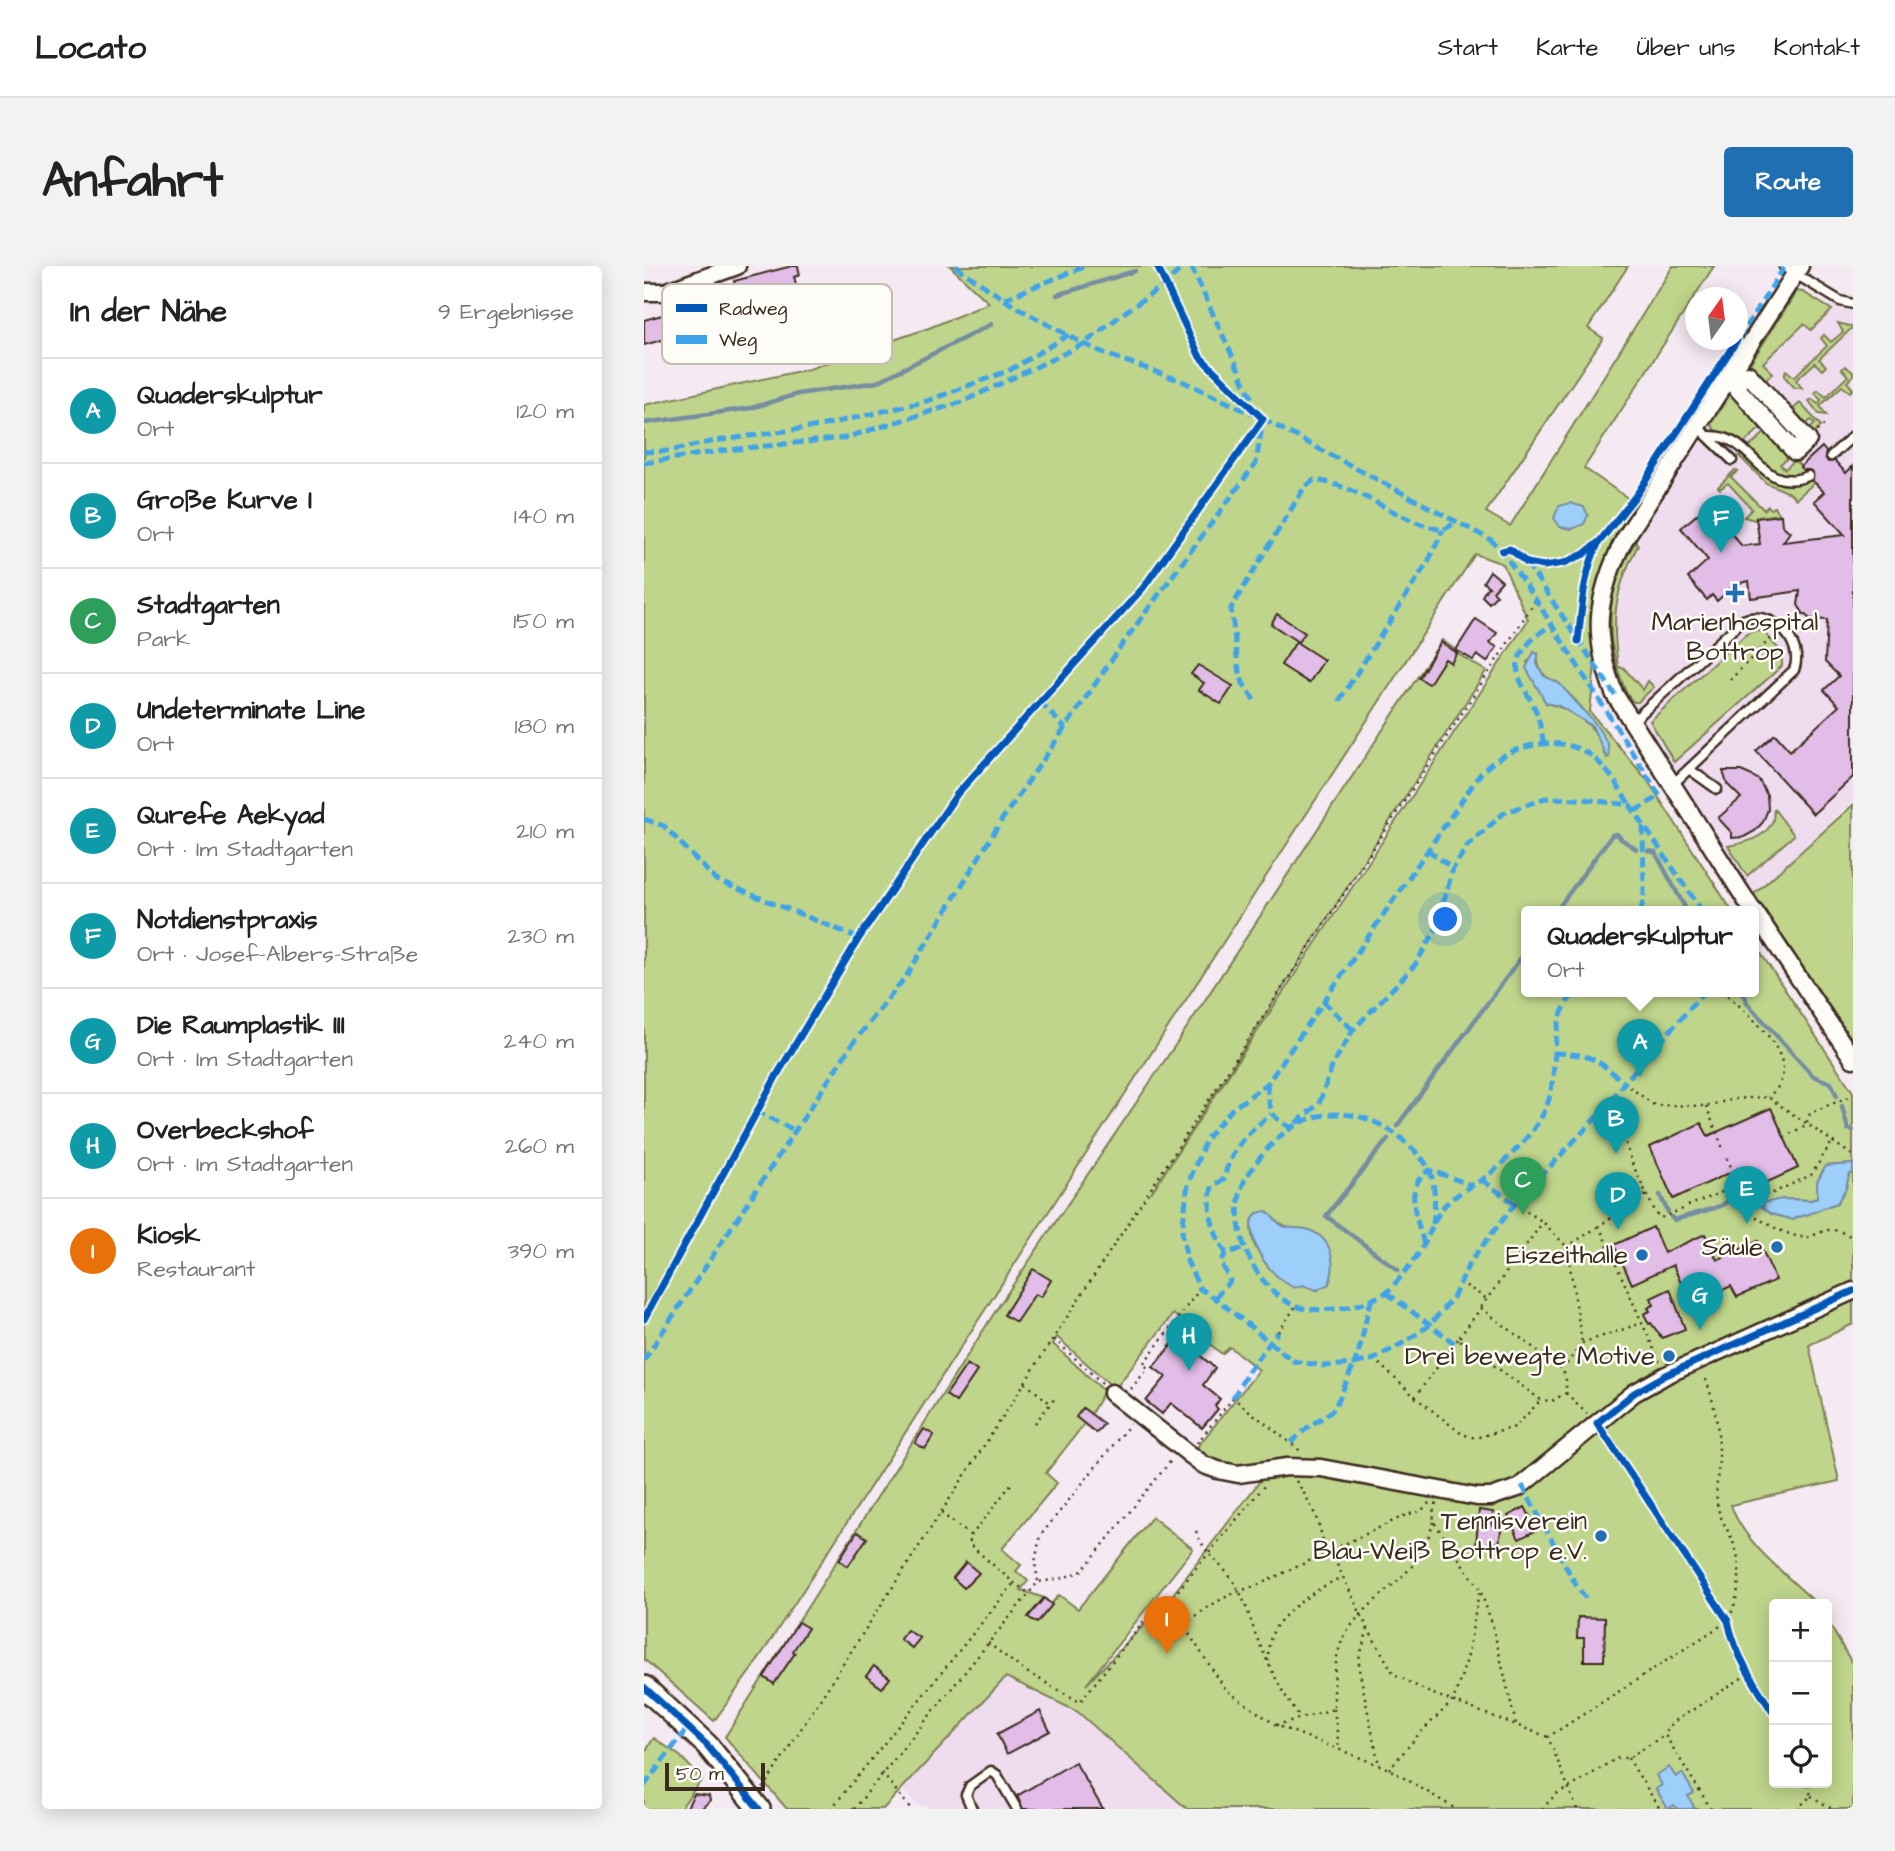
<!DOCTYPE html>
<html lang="de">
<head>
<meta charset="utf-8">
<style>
  :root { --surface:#fff; --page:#f2f2f2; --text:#222; --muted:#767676; --line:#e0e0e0; --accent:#1f6fb2 }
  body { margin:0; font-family:"Architects Daughter",sans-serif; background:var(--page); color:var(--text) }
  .controls { position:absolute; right:21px; bottom:21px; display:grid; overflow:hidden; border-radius:7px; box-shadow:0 4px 18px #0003 }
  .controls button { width:63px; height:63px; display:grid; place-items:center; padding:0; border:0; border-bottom:2px solid var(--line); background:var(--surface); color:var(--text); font:35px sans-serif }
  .compass { position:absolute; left:1041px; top:21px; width:63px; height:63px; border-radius:50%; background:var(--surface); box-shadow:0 4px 18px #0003; rotate:14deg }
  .scale { position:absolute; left:21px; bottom:18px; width:100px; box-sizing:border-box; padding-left:7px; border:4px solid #3b2a1e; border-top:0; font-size:19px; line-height:24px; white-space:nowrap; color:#3b2a1e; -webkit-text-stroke:5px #fdfcf7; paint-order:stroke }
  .you { position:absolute; left:802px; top:654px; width:24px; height:24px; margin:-18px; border:5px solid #fff; border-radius:50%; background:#1a73e8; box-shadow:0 0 0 10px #1a73e833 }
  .badge { display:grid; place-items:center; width:46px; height:46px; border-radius:50%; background:var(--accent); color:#fff; font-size:23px; font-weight:700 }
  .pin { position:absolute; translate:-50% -58px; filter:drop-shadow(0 2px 4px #0008) }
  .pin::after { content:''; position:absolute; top:37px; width:24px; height:21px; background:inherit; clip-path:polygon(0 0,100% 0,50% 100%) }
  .popup { position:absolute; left:877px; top:640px; width:238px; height:91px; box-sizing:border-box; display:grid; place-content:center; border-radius:7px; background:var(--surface); filter:drop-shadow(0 2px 5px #0005); font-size:23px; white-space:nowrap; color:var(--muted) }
  .popup b { font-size:26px; color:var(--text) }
  .popup::after { content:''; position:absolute; left:50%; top:100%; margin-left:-14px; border:14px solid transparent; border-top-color:var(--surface) }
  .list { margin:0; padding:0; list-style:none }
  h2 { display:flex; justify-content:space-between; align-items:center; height:91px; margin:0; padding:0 28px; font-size:30px }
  h2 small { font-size:23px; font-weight:400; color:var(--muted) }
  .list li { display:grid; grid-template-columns:46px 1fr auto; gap:21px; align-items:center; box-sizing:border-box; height:105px; padding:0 28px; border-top:2px solid var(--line) }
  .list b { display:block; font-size:26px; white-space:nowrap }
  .list p { margin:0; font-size:23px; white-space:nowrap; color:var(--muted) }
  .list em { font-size:23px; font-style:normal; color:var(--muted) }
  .icon { flex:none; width:38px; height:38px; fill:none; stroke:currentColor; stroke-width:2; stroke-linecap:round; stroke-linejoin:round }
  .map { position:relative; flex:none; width:1209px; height:1543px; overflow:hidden; border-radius:7px }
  header { display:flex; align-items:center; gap:42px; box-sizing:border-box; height:98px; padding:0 35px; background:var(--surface); border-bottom:2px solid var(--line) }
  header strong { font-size:33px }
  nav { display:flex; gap:38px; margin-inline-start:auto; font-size:24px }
  .intro { display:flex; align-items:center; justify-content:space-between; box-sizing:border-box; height:168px; padding:0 42px }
  h1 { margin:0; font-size:49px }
  .button { padding:18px 32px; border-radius:7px; background:var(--accent); color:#fff; font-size:24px; font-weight:700 }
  main { display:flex; gap:42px; padding:0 42px }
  aside { flex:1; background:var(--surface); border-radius:7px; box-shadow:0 4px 18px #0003 }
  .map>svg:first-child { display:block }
  .built { fill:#efdcef }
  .green { fill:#bfd58b; stroke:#7d8054; stroke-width:2; fill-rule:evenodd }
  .water { fill:#9dcffa; stroke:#768da2; stroke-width:2 }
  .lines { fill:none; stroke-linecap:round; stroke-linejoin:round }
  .stream { stroke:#768da2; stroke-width:4.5 }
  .building { fill:#e1bde7; stroke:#3b2a1e; stroke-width:2 }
  .lane-casing { stroke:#3b2a1e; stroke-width:13 }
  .street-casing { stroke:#3b2a1e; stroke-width:21 }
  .secondary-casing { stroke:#3b2a1e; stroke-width:26 }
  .path { stroke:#3b2a1e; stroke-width:2.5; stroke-dasharray:2 5; stroke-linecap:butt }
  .lane { stroke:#fdfcf7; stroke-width:8 }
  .street { stroke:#fdfcf7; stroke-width:16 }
  .secondary { stroke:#fdfcf7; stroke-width:21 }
  .quiet { stroke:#3fa3ea; stroke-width:5; stroke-dasharray:10 5; stroke-linecap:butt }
  .cycleway-casing { stroke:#fdfcf7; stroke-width:11 }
  .cycleway { stroke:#0057b8; stroke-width:7 }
  .poi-dot { fill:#1f6fb2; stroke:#fdfcf7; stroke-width:2.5 }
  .labels { text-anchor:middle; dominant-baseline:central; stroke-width:5; stroke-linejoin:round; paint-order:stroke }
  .poi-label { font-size:26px; fill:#3b2a1e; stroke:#fdfcf7; text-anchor:end }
  .key { fill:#fdfcf7; stroke:#c3bdb6; stroke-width:2 }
  .key-label { font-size:19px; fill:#3b2a1e }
</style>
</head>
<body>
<header>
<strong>Locato</strong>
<nav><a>Start</a><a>Karte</a><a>Über uns</a><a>Kontakt</a></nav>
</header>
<div class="intro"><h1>Anfahrt</h1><a class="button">Route</a></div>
<main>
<aside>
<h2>In der Nähe<small>9 Ergebnisse</small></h2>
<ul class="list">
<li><span class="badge" style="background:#0f9aa8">A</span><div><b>Quaderskulptur</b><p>Ort</p></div><em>120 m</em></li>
<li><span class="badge" style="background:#0f9aa8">B</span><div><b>Große Kurve I</b><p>Ort</p></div><em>140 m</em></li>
<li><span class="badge" style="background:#2e9e5b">C</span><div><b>Stadtgarten</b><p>Park</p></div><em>150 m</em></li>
<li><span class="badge" style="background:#0f9aa8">D</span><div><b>Undeterminate Line</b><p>Ort</p></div><em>180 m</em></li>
<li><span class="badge" style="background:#0f9aa8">E</span><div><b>Qurefe Aekyad</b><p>Ort · Im Stadtgarten</p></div><em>210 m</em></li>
<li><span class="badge" style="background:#0f9aa8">F</span><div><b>Notdienstpraxis</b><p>Ort · Josef-Albers-Straße</p></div><em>230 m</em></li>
<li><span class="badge" style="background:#0f9aa8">G</span><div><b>Die Raumplastik III</b><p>Ort · Im Stadtgarten</p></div><em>240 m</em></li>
<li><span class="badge" style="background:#0f9aa8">H</span><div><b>Overbeckshof</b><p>Ort · Im Stadtgarten</p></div><em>260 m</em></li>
<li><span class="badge" style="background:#e8710a">I</span><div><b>Kiosk</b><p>Restaurant</p></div><em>390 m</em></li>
</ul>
</aside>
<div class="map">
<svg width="1209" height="1543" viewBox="0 0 1209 1543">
  <rect width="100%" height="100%" fill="#f5e9f2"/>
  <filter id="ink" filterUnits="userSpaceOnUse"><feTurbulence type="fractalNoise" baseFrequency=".0143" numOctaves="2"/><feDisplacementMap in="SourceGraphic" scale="14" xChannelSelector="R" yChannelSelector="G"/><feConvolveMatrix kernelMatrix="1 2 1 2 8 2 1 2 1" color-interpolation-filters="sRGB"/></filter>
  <g filter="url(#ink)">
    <g class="built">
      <path d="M1155,30L1209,46V535L1110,628L986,433L974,400L970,357L976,317L1000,262Z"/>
      <path d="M362,1411L434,1446L536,1537L533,1543H286L283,1539H273L258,1522Z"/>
    </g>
    <g class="green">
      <path d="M306,0H984L944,62L959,72L842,246L866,260L1029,0H1070L940,202L985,233L970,254L990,236L987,251L967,285L954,321L952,389L946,446L1004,515L1088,645H882V725H1110V677L1209,826V898L1181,900L1173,916L1174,931L1167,934L1139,933L1121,937L1152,951L1157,950L1193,937L1202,922L1205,908L1209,906V1058L1165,1079L1195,1215L1087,1239C1099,1277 1145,1311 1173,1338H1130V1517H1183V1354L1209,1399V1543H543L434,1446L362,1411L239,1543H143L81,1471L356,1038L536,772L798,374L814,386V388L842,405L507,927L884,354L859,298L831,288L110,1400L70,1455L0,1393V139L165,103L285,62L345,37ZM894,388C891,411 912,416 926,429C932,434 942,447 948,454C956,464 960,479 965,490L960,488C956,460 928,443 902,437L883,396ZM607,956H633L640,960L673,1024C657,1019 627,1001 616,988C609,980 607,966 607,956ZM529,1048L578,1088L586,1081L615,1104L551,1184L580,1200L619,1211L526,1332L442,1419L549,1283L508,1251L434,1343L415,1329L407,1338L400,1332L377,1324L384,1315L372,1305L377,1299L358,1283L413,1217L402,1207L444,1153L460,1125L409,1078L413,1071L471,1123Z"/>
      <path d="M1153,25L1159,26L1188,44L1167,64L1160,58L1119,97L1129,107L1119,116L1104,101Z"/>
      <path d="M1194,57L1209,61L1175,93L1182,100L1178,104L1171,97L1152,114L1158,122H1151L1141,111V106L1142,104L1150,111L1183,80L1177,72L1180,69L1187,76L1199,66Z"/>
      <path d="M1201,100L1209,106V110L1203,116L1209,123L1206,126L1198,120L1176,140L1182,149L1175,148L1165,135L1168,133L1174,138L1177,134L1171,127L1174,124L1182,131L1204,110L1198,103Z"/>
      <path d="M1088,125L1120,159L1100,177L1084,169L1072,166L1067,158Z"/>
      <path d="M1156,137L1177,160L1167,170L1163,165L1171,158L1167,154L1159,161L1146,146Z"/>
      <path d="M1124,164L1147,190L1136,198L1141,203L1151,194L1162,207C1135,218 1122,200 1104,182Z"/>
      <path d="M1099,186C1120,209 1134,230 1166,213L1170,217L1152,233L1146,227L1122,217L1095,190Z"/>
      <path d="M1091,204L1094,205L1087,211L1120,244L1124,240L1127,243L1130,241L1136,248L1112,251L1111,254L1100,251L1108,243L1084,217L1076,223L1074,221Z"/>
      <path d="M992,276L994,279C971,322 967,351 974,400L977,402L979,401L999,424L1004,415L1010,421L994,436H990C982,430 980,421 977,413C960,370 963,313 992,276Z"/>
      <path d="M1111,364L1121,367L1138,387V400L1030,496L1006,455L1101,369Z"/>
      <path d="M1209,539V775L1110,628Z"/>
      <path d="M1130,543L1150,569L1103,610L1084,580C1100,577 1123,572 1129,554C1130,551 1129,546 1130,543Z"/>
      <path d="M10,1472L36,1490L58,1513L36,1543H0V1487Z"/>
    </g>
    <g class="water">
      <path d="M926,237L940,241L944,249L940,258L928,263L916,261L910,252L915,240Z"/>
      <path d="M890,386L894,388L893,398L900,410L915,417L951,457L964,478L965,490L963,492L948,460L915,440L902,437L882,402Z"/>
      <path d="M1209,898V906L1205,909L1202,922L1193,937C1180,940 1165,951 1152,951L1150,954L1127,948L1114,938L1139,933L1167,934L1173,932V916L1182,900Z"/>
      <path d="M622,945C629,949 632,957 639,960C646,963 655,961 662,963C688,970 693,997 685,1018L673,1024L658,1019L650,1022C625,1008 608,985 607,956L613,947Z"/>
      <path d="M1025,1501L1032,1511L1038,1507L1050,1527L1044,1530L1050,1541L1047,1543H1033L1030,1539L1024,1543L1012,1523L1018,1519L1012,1509Z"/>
    </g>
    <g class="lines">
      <g class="stream">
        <path d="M413,29L491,5"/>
        <path d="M0,157L107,142L154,128L233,116L348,58"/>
        <path d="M1004,585L1011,586L1043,645"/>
        <path d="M912,645L968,569L973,568L977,573L992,583"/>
        <path d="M1094,725L1101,730L1103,737L1169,810L1187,817L1193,830"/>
        <path d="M1198,840L1204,863L1209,864"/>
        <path d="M753,860L882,685"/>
        <path d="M744,873L682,950L754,1004"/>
        <path d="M1016,929L1024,946"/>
        <path d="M1027,951L1030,954L1077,940L1092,929L1119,940"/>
      </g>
    </g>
    <g class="building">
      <path d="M148,0H154L156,9L150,11L158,39L132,46L131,41L115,45L114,41L99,45L97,38L77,44L78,48L72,50L79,74L63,78L60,68L37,74L36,69L0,79V54L29,46L28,40L59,31L58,29L91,18L90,15Z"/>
      <path d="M1178,181L1182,186L1181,191L1184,196L1191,195L1202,207L1209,200V511L1169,548L1112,485L1131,468L1146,485L1195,440L1180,424L1195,410L1181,396L1183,354L1166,353L1159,347L1154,339L1156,325L1107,332L1105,315L1092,318L1073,335L1068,329L1063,334L1044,312L1064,294L1037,262L1063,240L1098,280L1116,278L1112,252L1137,249L1138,259L1146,266L1139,276L1201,269L1170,235L1180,226L1169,215V206L1165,204H1159L1156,201Z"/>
      <path d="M846,305L858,315L849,325L853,329L845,337L838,330L844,320L846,322L839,316Z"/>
      <path d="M633,348L661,367L654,376L627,358Z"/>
      <path d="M832,353L853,367L846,377L853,381L843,396L833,389L829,394L812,384Z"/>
      <path d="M652,376L680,394L665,417L637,399Z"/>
      <path d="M797,376L813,387L807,397L801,393L785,418L775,412Z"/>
      <path d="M554,399L589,420L577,438L555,424L560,417L547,408Z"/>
      <path d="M1079,505H1097L1106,509L1115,514L1123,529L1124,543L1119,556L1111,565L1100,571L1088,572V567L1074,552L1097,532L1083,518Z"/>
      <path d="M1127,842L1154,902L1106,924L1096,902L1029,933L1006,881L1057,857L1064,870Z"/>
      <path d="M1009,961L1020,987L1061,968L1073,994L1114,975L1132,1014L1093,1031L1087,1020L1061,1032L1055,1018L1040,1024L1029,999L988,1018L970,979Z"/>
      <path d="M389,1003L407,1014L397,1031L391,1028L372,1056L360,1049Z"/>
      <path d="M1026,1023L1041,1063L1018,1072L1007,1057L1005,1058L1000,1048L1006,1045L1004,1042L1010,1039L1007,1032Z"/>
      <path d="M534,1071L571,1102L559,1119L576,1133L571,1140L574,1143L558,1162L527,1137L518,1148L502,1135L522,1111L509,1101Z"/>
      <path d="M323,1098L333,1105L312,1136L302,1129Z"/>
      <path d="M439,1142L460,1158L452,1167L432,1151Z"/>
      <path d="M280,1163L290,1169L281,1183L271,1177Z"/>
      <path d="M881,1241L893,1264L875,1273L864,1250Z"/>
      <path d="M835,1244L849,1246L848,1259L859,1253L855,1277L845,1275L844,1281L832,1279Z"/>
      <path d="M213,1266L223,1272L204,1300L195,1294Z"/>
      <path d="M322,1296L335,1307L320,1322L309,1312Z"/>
      <path d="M400,1332L408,1339L393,1357L384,1351Z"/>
      <path d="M934,1351L961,1352L960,1395H940V1372H933Z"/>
      <path d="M154,1356L164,1362L149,1385L151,1387L130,1418L120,1411Z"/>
      <path d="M263,1364L276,1372L268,1382L256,1373Z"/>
      <path d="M230,1400L246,1412L238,1422L222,1410Z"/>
      <path d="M396,1445L406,1465L363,1488L353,1468Z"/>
      <path d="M431,1496L459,1543H379L373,1530Z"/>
      <path d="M50,1528L65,1530L66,1535L57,1543H42Z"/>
    </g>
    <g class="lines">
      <defs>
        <g id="lane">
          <path d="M1140,1L1196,35L1209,38"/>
          <path d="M1052,159L1088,194"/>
          <path d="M1064,170C1112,168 1113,229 1164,210"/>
          <path d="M1187,190L1209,170"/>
          <path d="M988,456L1099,354C1127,342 1161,376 1150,404L1029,518"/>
          <path d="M1045,503L1073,523"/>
          <path d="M328,1543L322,1529L326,1520L347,1505L353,1509L373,1543"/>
        </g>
        <g id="street">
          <path d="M0,26H21L93,0"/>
          <path d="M1104,108L1164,174L1151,186L1091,120Z"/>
          <path d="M1109,645L971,429C947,369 952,330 980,274L1156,0"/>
          <path d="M1110,645L1209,793"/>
          <path d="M468,1127L544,1187L560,1199L574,1204L594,1208L643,1201L677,1202L833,1231H847L874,1222L990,1127L1022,1109L1209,1025"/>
        </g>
        <path id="secondary" d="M0,1421L63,1479L115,1543"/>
      </defs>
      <use href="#lane" class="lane-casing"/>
      <use href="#street" class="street-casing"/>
      <use href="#secondary" class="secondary-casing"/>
      <g class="path">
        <path d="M1173,165L1181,158"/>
        <path d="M1147,357L1159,347"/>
        <path d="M1086,414L1130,369"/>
        <path d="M1079,725C1099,744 1154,786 1135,819C1133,823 1128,827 1124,831"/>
        <path d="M980,817L1010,839L1062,840L1090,833L1124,831L1208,889L1209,894"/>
        <path d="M963,840L980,870L987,895L1012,948L1016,952L1039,943"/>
        <path d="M1062,840L1080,885"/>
        <path d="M1140,871L1162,859L1166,847L1209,829"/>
        <path d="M1083,892C1085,898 1091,907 1091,913C1091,920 1087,921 1090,928C1099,947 1137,968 1157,971C1169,973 1177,963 1188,964C1195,964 1203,969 1209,971"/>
        <path d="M1002,929L955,960L1016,1097"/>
        <path d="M871,938L899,956L923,981L938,1077L920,1102"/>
        <path d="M1044,940L1088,922L1110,932L1129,927L1167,909L1188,876"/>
        <path d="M923,981L955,960"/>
        <path d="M816,1016L843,1033"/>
        <path d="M1070,1039L1072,1042"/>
        <path d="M837,1041L899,956"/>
        <path d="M837,1042L919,1104L922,1114V1127L908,1135L897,1134L814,1073Z"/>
        <path d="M634,1066L652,1040"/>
        <path d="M410,1073L459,1118"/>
        <path d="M938,1077L998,1057"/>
        <path d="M730,1093L771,1131L818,1168L831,1172L871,1161L897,1134"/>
        <path d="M381,1117L406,1137"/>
        <path d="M487,1123L504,1102L499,1098L556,1023"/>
        <path d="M922,1127L943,1147"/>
        <path d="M771,1131L814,1073"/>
        <path d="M391,1157L411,1132"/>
        <path d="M961,1168L1084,1355C1091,1389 1111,1419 1130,1448"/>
        <path d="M553,1177L589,1132L659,1187"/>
        <path d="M652,1215C668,1238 678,1260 681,1289"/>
        <path d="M785,1237L777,1245L762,1249L612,1320C583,1327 562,1342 539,1359L582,1424L632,1459L745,1503L812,1543"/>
        <path d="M792,1237L789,1246L790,1256L836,1324L848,1357L872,1458"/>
        <path d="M297,1247L327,1270L325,1278L370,1317L385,1327"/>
        <path d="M552,1265C562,1292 579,1297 593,1321C601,1335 606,1352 611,1367C624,1398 637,1426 657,1453"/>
        <path d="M327,1270L368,1217"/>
        <path d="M687,1286L724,1363L750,1408L784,1426L904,1471"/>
        <path d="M394,1315L391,1297L396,1270L486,1158"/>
        <path d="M522,1339L538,1358"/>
        <path d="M724,1363L715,1393V1403L735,1499"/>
        <path d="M344,1377L379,1404L436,1436L505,1349L522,1339L621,1219"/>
        <path d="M624,1395C624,1384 625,1372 631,1362C645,1341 676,1321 698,1311"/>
        <path d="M690,1443L695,1481"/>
        <path d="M632,1459L690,1443C690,1420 689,1390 701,1369C717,1342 748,1323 769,1299C780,1287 784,1271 790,1256"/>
        <path d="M984,1492L1016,1543"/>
        <path d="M745,1503L776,1467L809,1435L823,1393L835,1326"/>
        <path d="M238,1507L267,1543"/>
        <path d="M119,1522L436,1031L892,334"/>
        <path d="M1167,1530L1188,1543"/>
        <path d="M187,1543L370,1317"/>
        <path d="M210,1543L394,1316L416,1313L438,1305L529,1192"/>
        <path d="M898,1543L912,1528L932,1518L973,1492H984L1021,1469"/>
        <path d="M933,1543L904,1471L1084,1355C1095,1332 1100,1300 1089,1276C1084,1263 1074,1251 1073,1236C1071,1221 1075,1204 1075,1188C1075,1161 1070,1133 1060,1109"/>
        <path d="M1067,1543L1021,1469L1028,1457L1104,1408"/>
        <path d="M1153,1543L1167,1530L1164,1517"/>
      </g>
      <use href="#lane" class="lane"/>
      <use href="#street" class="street"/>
      <use href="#secondary" class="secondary"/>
      <g class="quiet">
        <path d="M311,0L370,40L440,78L467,90L538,115L619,153L847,274L858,285L892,334L1016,530L991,545"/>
        <path d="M547,0L609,135"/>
        <path d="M360,33L442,0"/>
        <path d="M1094,73L1141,0"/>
        <path d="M0,186L25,185L71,175L176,160L283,135L366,104L426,68"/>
        <path d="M0,197L83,184L200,172L318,136L440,78L481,46L520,19L540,0"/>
        <path d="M883,297L971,429"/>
        <path d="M610,434L599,417L594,399L587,342L660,222L670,214C716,219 753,256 799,264L813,256"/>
        <path d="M695,435L785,294L799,264"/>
        <path d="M396,436L421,462"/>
        <path d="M900,477C897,467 896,455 892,445C887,433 879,423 875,411C867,388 891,370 907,359"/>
        <path d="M0,553L20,560L72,614L215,672"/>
        <path d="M784,584L809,603"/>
        <path d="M997,645L1000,630L999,559"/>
        <path d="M679,735L709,764"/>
        <path d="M911,787C950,789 952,792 980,817"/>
        <path d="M623,818C626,841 623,851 647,861L675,838L689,798L709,764L771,699L791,665L809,603L823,580L860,547L901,532L938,533L986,539L1058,645"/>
        <path d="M112,845L152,865"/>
        <path d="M838,914L871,938"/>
        <path d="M789,958C791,941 792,922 786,905C782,895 767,881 759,874C712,835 658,840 620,887C612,897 604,907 599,918C583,961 610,1022 651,1040C668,1047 703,1043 719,1037C731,1032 742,1029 750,1019C762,1005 773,992 781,976C787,964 792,949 801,939C811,929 824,922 836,915C854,904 888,869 898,850C920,811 899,759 932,725"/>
        <path d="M780,978C773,953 758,919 786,904L827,919"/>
        <path d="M582,987C568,965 563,946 568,920L580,913C586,883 604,867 627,848"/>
        <path d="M1060,1015L1065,1026"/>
        <path d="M743,1027L810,1077"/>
        <path d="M571,1032L586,1015L577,996L582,987L601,982"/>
        <path d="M728,1033C720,1054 719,1078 710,1098L681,1100L649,1095L571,1032L556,1023L543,995L538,966L544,918L562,873L588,843L623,818L834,511C856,482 907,467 941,486C961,497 974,521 986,539"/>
        <path d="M0,1094L209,777L263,709L357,555L421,462L482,373L612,197L618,160"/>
        <path d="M589,1132L605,1104L634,1066"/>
        <path d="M647,1177L664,1161L688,1145L696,1131L710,1098L730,1093L759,1077L786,1059L810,1030L826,996L871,938L963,840L980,817L1061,725"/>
        <path d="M878,1219L932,1319L943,1334"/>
        <path d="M0,1520L44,1461"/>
      </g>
      <defs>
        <g id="cycleway">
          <path d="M858,285L866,283L883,297L900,300L920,297L940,288L956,275L993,228L1093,74"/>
          <path d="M934,375C938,342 939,308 954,278"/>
          <path d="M0,1053L133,809L215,672L313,528L499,322L619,153L556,91L513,0"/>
          <path d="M0,1421L63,1479L115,1543"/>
          <path d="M1130,1448C1111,1419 1091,1389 1084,1355L953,1157L990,1127L1022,1109L1209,1025"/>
        </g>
      </defs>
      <use href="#cycleway" class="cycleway-casing"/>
      <use href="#cycleway" class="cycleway"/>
    </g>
  </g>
  <g class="poi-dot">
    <path d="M1087.5 316.5h7v7h7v7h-7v7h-7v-7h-7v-7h7z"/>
    <circle cx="1133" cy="981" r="7"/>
    <circle cx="998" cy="989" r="7"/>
    <circle cx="1025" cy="1090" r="7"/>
    <circle cx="957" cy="1270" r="7"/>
  </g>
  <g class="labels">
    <g class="poi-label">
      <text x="1091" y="356" text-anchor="middle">Marienhospital<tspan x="1091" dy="30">Bottrop</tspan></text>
      <text x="1119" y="981">Säule</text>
      <text x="984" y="989">Eiszeithalle</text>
      <text x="1011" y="1090">Drei bewegte Motive</text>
      <text x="943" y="1255">Tennisverein<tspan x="943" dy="30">Blau-Weiß Bottrop e.V.</tspan></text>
    </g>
  </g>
  <rect x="18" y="18" width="230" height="80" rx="10" class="key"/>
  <rect x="32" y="38" width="31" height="8" fill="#0057b8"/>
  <rect x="32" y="69" width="31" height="9" fill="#3fa3ea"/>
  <g class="key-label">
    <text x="75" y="49">Radweg</text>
    <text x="75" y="80">Weg</text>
  </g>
</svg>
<div class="controls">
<button>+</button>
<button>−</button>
<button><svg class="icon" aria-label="locate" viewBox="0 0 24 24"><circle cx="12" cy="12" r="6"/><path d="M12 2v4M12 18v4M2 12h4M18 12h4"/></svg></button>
</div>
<svg class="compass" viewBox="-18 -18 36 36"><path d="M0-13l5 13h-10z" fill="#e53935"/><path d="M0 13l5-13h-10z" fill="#767676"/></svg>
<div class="scale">50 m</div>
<div class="you"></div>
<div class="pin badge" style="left:996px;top:811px;background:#0f9aa8">A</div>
<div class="popup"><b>Quaderskulptur</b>Ort</div>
<div class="pin badge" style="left:972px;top:888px;background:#0f9aa8">B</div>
<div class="pin badge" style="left:879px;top:949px;background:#2e9e5b">C</div>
<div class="pin badge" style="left:974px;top:964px;background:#0f9aa8">D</div>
<div class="pin badge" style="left:1103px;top:958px;background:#0f9aa8">E</div>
<div class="pin badge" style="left:1077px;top:287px;background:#0f9aa8">F</div>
<div class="pin badge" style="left:1056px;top:1064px;background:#0f9aa8">G</div>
<div class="pin badge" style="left:545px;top:1105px;background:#0f9aa8">H</div>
<div class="pin badge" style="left:523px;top:1388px;background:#e8710a">I</div>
</div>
</main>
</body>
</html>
